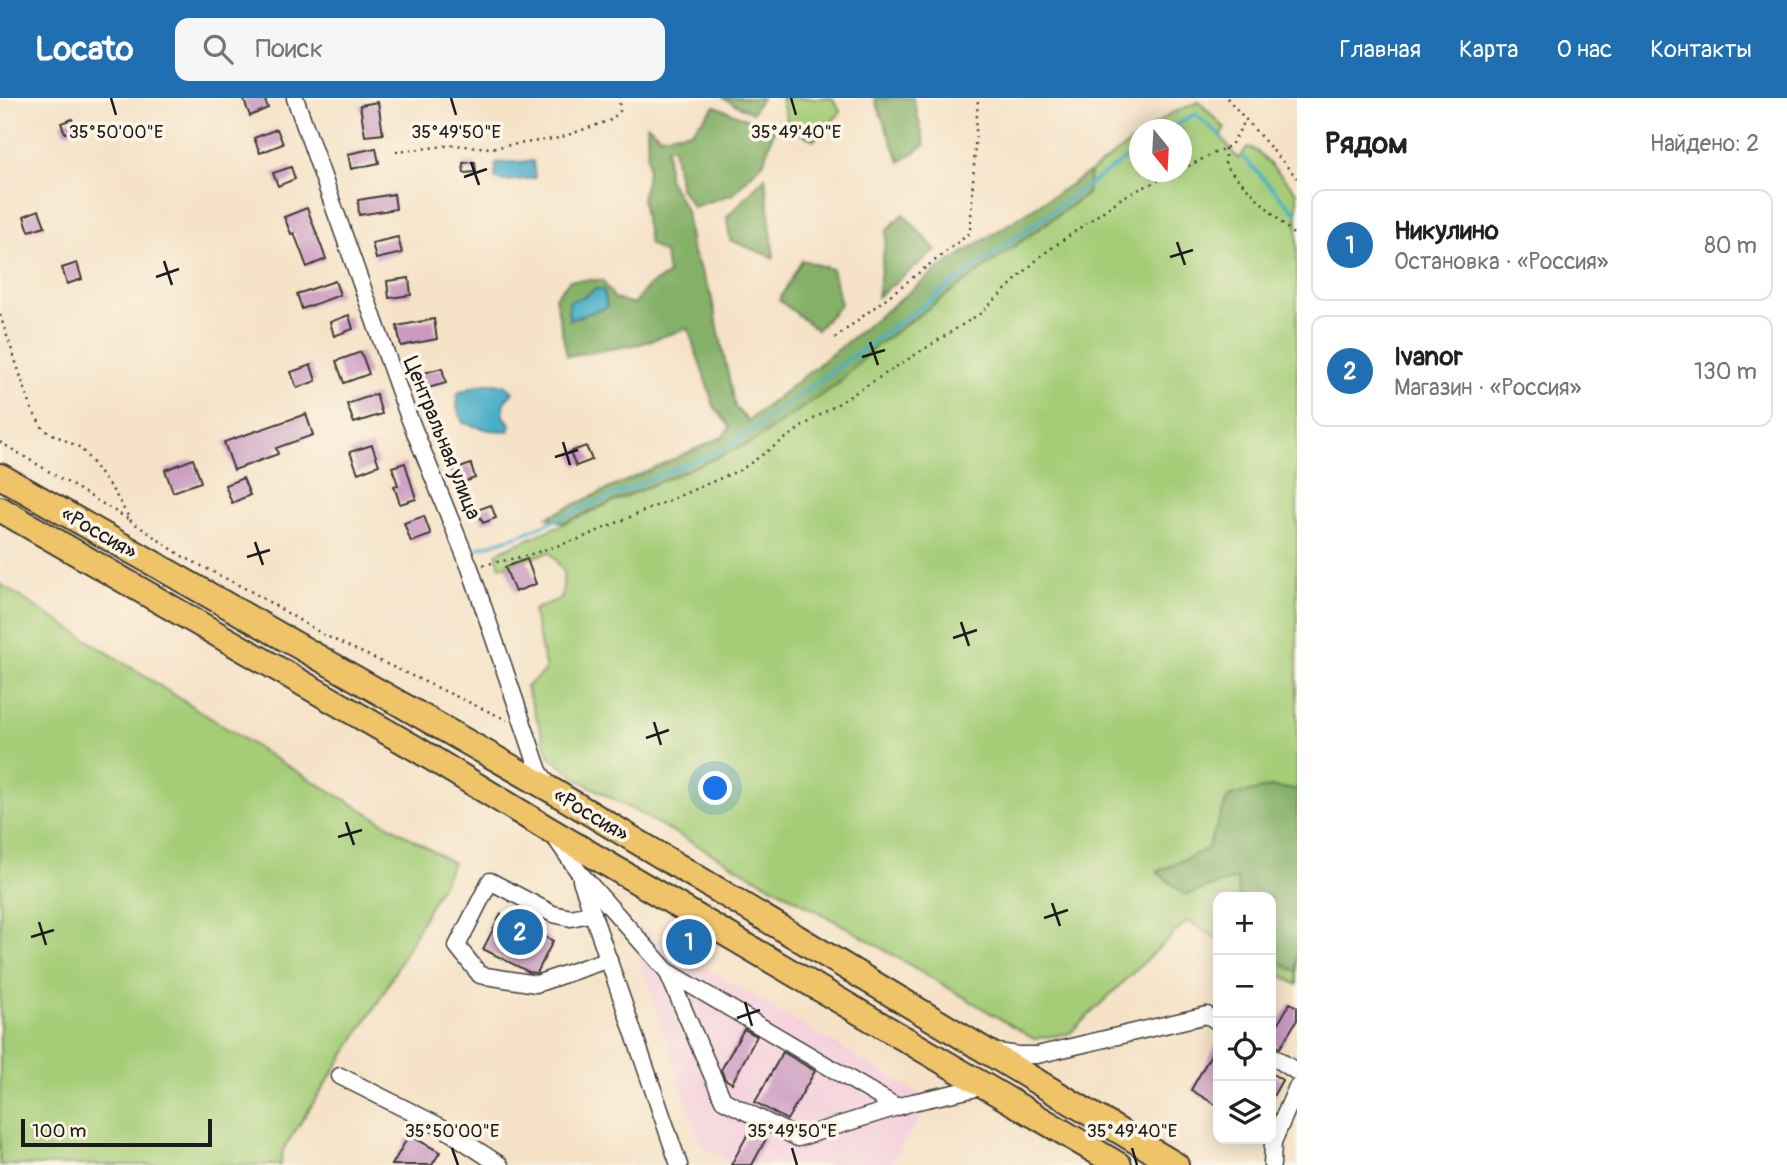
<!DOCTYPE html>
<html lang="ru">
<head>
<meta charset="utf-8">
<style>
  :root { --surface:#fff; --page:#f6f6f6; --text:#202124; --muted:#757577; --line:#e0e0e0; --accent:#1f6fb2 }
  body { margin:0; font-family:Pangolin,sans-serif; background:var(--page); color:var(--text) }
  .controls { position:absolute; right:21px; bottom:21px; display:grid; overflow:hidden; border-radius:14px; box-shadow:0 4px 18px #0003 }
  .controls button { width:63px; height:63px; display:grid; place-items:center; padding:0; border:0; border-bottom:2px solid var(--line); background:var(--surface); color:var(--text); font:35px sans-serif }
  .compass { position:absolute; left:1129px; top:21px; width:63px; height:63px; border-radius:50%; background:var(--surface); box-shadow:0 4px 18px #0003; rotate:162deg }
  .scale { position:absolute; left:21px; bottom:18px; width:191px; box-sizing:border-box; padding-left:7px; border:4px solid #1c1c1c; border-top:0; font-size:19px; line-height:24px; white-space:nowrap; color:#1c1c1c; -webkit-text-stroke:5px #fcf5e5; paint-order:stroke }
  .you { position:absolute; left:716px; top:691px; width:24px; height:24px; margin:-18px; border:5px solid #fff; border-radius:50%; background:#1a73e8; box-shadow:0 0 0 10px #1a73e833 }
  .badge { display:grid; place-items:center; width:46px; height:46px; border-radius:50%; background:var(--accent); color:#fff; font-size:23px; font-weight:700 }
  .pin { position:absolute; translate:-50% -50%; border:4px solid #fff; box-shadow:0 2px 7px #0006 }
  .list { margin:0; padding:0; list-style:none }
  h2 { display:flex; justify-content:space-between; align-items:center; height:91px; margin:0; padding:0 28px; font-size:30px }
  h2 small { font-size:23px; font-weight:400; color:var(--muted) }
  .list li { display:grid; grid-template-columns:46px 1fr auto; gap:21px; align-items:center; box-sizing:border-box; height:112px; margin:0 14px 14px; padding:0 14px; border:2px solid var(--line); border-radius:14px }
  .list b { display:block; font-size:26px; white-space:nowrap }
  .list p { margin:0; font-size:23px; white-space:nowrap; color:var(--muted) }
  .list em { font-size:23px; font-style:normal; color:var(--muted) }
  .icon { flex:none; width:38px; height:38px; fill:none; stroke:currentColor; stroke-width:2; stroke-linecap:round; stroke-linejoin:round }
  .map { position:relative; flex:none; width:1297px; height:1067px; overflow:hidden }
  header { display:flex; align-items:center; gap:42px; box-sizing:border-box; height:98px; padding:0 35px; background:var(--accent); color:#fff }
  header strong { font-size:33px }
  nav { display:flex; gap:38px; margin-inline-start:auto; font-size:24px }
  .search { width:490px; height:63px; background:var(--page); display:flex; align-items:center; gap:18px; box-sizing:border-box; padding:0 24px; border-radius:14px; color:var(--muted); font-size:26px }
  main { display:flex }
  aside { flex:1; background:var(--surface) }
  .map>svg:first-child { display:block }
  .built { fill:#f4cfdc }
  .green { fill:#a5cd78; stroke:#60744a; stroke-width:2 }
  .forest { fill:#84b068; stroke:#506642; stroke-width:2; fill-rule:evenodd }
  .water { fill:#49afc8; stroke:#326672; stroke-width:2 }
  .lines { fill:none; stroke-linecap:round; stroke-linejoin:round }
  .stream { stroke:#49afc8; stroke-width:3.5 }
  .building { fill:#ca9ac1 }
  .minor-casing { stroke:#3d3a36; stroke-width:19 }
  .highway-casing { stroke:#3d3a36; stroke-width:28 }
  .path { stroke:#3d3a36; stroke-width:2.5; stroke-dasharray:2 5; stroke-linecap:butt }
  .minor { stroke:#fff; stroke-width:16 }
  .highway { stroke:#efc469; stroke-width:24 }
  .ticks { fill:none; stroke:#1c1c1c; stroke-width:2.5 }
  .labels { text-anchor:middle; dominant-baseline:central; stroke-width:7; stroke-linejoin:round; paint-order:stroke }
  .street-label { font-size:21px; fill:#1c1c1c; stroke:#fcf5e5 }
  .ticks-label { font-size:18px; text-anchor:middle; fill:#1c1c1c; stroke:#fcf5e5; stroke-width:7; stroke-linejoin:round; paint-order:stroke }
</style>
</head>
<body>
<header>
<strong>Locato</strong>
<div class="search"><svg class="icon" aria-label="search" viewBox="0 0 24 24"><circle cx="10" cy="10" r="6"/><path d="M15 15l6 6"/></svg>Поиск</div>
<nav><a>Главная</a><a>Карта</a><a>О нас</a><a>Контакты</a></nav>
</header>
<main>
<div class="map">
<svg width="1297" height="1067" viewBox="0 0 1297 1067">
  <rect width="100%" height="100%" fill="#fcf5e5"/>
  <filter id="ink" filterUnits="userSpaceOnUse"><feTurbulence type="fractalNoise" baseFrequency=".0143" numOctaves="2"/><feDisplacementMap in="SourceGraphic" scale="14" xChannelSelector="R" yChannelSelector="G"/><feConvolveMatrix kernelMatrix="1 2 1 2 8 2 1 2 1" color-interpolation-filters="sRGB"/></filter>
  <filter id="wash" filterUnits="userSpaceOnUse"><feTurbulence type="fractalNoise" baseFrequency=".00686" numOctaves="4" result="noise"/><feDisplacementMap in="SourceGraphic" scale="28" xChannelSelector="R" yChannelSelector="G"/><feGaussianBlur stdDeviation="1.57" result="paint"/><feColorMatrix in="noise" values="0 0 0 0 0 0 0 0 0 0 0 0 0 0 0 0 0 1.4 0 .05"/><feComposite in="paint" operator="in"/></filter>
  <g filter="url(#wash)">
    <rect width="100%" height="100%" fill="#f5e2c7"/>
    <path class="built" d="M627,824L932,1003L889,1067H733L701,1047Z"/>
    <g class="green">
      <path d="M781,0H832L841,14L814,42L789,29Z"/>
      <path d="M1199,4L1225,30L1221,38L1238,61L1248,49L1258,54L1297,94V692L1271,689L1228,699L1208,751L1157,774L1186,797L1238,780L1239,799H1218V841L1187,823L1070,935L1034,941L846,829L580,683L550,659L526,589L546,572L533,512L562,500L564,474L550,454L500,469L496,455L752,344L839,285L873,250L1087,96L1090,74L1139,39L1140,74H1182V32L1149,31L1170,16Z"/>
      <path d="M0,486L267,656L453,765L382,898L283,1052L280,1067H0Z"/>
      <path d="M1271,859L1297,874V887L1271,871Z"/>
    </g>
    <g class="forest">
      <path d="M723,0H762L752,15Z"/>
      <path d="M874,0H913L925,47L900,64Z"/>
      <path d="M715,8L774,32L764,63L733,96L693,109L680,90L673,49H667L668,80L686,113L691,150L711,197L735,309L748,323L938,171L1090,74L1087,96L873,250L839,285L752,344L563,425L547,419L722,339L730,329L714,308L688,230L640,246L567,258L555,199L570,182H602L615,201L634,206L648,188L668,177L665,156L649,146L642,101L648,72L647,26L660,38L692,33ZM595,191L604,192L607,209L570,221L568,212L571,203L586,198Z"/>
      <path d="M765,79L774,160L730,142L727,119Z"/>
      <path d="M903,116L936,152L877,199L887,132Z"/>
      <path d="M802,162L832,171L841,206L817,232L779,202Z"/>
      <path d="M1271,689L1297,692V874L1271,859V799H1239L1237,780L1186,797L1157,774L1207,751L1228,699Z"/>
    </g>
    <g class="water">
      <path d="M533,63L535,80L505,83L495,81L496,65Z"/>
      <path d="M595,191L604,192L607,209L570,222L568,212L570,203L586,198Z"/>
      <path d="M494,285L505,287L513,294L505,303L503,317L511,327L509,333L489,332L463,325L457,309L458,295L478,287Z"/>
    </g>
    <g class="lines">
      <g class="stream">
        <path d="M1168,32L1195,16L1221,38"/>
        <path d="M1243,59L1297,116"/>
        <path d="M479,450L520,437L729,348L1140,50"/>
      </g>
    </g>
    <g id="blocks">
      <g class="building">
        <path d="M243,0H264L268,10L250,18Z"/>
        <path d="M378,4L383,36L365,38L360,7Z"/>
        <path d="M72,21L75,32L65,35L61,25Z"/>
        <path d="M277,31L283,46L260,55L254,40Z"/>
        <path d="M376,50L379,65L351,71L348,56Z"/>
        <path d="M475,64L476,74L464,75L463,65Z"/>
        <path d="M291,69L295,81L278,88L273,75Z"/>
        <path d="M394,96L396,111L359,117L358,102Z"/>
        <path d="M307,110L326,161L307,169L294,135L291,136L284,119Z"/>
        <path d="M39,112L45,128L29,133L24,118Z"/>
        <path d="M398,139L402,155L376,161L372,145Z"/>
        <path d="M77,165L82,181L67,186L62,170Z"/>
        <path d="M409,180L411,197L389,200L387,183Z"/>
        <path d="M335,183L340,197L302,211L297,196Z"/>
        <path d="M349,217L353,231L334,238L330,224Z"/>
        <path d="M434,221L437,241L401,248L397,228Z"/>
        <path d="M361,254L369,276L344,285L336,263Z"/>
        <path d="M311,267L316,283L297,290L291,274Z"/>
        <path d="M442,270L446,285L417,293L413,278Z"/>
        <path d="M376,296L382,316L354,325L347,306Z"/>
        <path d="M306,316L313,337L276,350L278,356L234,372L224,344Z"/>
        <path d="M372,347L379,367L358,375L350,354Z"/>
        <path d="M586,348L592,362L576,368L570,354Z"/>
        <path d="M193,361L201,384L173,394L165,372Z"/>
        <path d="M405,365L416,401L400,406L394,388L398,387L392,369Z"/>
        <path d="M471,366L475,380L458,386L454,372Z"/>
        <path d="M243,380L250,397L232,405L225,387Z"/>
        <path d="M491,407L496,420L483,425L477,412Z"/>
        <path d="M424,418L431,437L411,444L404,425Z"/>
        <path d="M527,461L536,486L515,494L505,469Z"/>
        <path d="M501,816L553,843L537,875L529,874L483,851Z"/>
        <path d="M1290,905L1297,909V922L1280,950L1271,945V938Z"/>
        <path d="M744,931L757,938L732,985L725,981L721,972Z"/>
        <path d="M1218,944V1008L1191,992Z"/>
        <path d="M783,954L815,973L787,1022L755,1004Z"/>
        <path d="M1271,975L1282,982L1271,1002Z"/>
        <path d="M750,1032L766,1041L752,1067H731Z"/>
        <path d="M409,1037L440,1054L432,1067H392Z"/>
      </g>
    </g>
  </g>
  <g filter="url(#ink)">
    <use href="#blocks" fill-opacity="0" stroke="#3d3a36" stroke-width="2"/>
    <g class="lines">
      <defs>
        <g id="minor">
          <path d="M295,0L408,317L470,470L539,673L548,686"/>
          <path d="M556,741L578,773L667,873L723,1002L798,1040L913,1004L986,988"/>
          <path d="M581,782L679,1067"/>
          <path d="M593,815L571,820L553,816L490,783L457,848L480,877L536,886L609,861"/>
          <path d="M667,873L897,1009"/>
          <path d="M997,954L1018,957H1037L1207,917L1218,924"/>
          <path d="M1271,957L1297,974"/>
          <path d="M340,978L445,1031L500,1067"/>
          <path d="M1272,1067L1273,1044L1297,989"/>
        </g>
        <g id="highway">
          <path d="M0,378L553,693L1176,1067"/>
          <path d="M0,411L415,650L548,731L1119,1067"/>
        </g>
      </defs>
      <use href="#minor" class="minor-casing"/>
      <use href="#highway" class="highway-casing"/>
      <g class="path">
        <path d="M1227,0L1297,80"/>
        <path d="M1225,50V68L1297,140"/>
        <path d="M396,54L453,47L491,50L559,40L611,22L620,13L619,0"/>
        <path d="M1182,71L1231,47L1245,23"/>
        <path d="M0,217L32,312L44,332L81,350L114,394L131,423L182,458L254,495L324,537L507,622"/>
        <path d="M835,240L970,135L978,0"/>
        <path d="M0,344L128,421"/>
        <path d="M483,467L525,458L579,441L742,371L806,326L981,215L1042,157L1123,99L1176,74"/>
      </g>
      <use href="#minor" class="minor"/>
      <use href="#highway" class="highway"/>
    </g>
  </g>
  <path class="ticks" d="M111,0L116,17M451,0L456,17M791,0L796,17M471,64L479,87M464,79L487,71M1177,144L1185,167M1170,159L1193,152M164,163L172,187M156,179L179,171M870,244L878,267M862,259L885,252M563,344L570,367M555,359L578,352M255,444L263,467M247,459L270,452M961,524L969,548M953,540L977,532M654,624L661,647M646,640L669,632M346,724L354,747M338,739L362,732M1052,805L1060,828M1044,820L1068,812M39,824L46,847M31,839L54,832M745,904L752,928M737,920L760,912M452,1050L458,1067M792,1050L797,1067M1132,1050L1137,1067"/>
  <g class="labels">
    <g class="street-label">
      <text transform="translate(442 340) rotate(68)">Центральная улица</text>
      <text transform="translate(99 435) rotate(30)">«Россия»</text>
      <text transform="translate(591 717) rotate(31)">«Россия»</text>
    </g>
  </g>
  <g class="ticks-label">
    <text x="116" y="40">35°50'00"E</text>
    <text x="456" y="40">35°49'50"E</text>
    <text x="796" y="40">35°49'40"E</text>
    <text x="452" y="1039">35°50'00"E</text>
    <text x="792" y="1039">35°49'50"E</text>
    <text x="1132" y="1039">35°49'40"E</text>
  </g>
</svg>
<div class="controls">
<button>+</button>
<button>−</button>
<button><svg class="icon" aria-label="locate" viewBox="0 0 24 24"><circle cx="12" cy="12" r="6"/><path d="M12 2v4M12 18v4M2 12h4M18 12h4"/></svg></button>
<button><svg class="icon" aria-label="layers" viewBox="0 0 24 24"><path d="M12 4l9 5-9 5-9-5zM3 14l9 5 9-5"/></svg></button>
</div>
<svg class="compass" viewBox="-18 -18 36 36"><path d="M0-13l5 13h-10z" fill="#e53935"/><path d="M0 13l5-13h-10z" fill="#757577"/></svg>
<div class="scale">100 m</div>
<div class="you"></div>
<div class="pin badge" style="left:689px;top:844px">1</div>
<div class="pin badge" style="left:520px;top:834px">2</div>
</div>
<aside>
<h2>Рядом<small>Найдено: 2</small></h2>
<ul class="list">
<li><span class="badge">1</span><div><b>Никулино</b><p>Остановка · «Россия»</p></div><em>80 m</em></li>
<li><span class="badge">2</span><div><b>Ivanor</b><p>Магазин · «Россия»</p></div><em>130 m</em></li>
</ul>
</aside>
</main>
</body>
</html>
